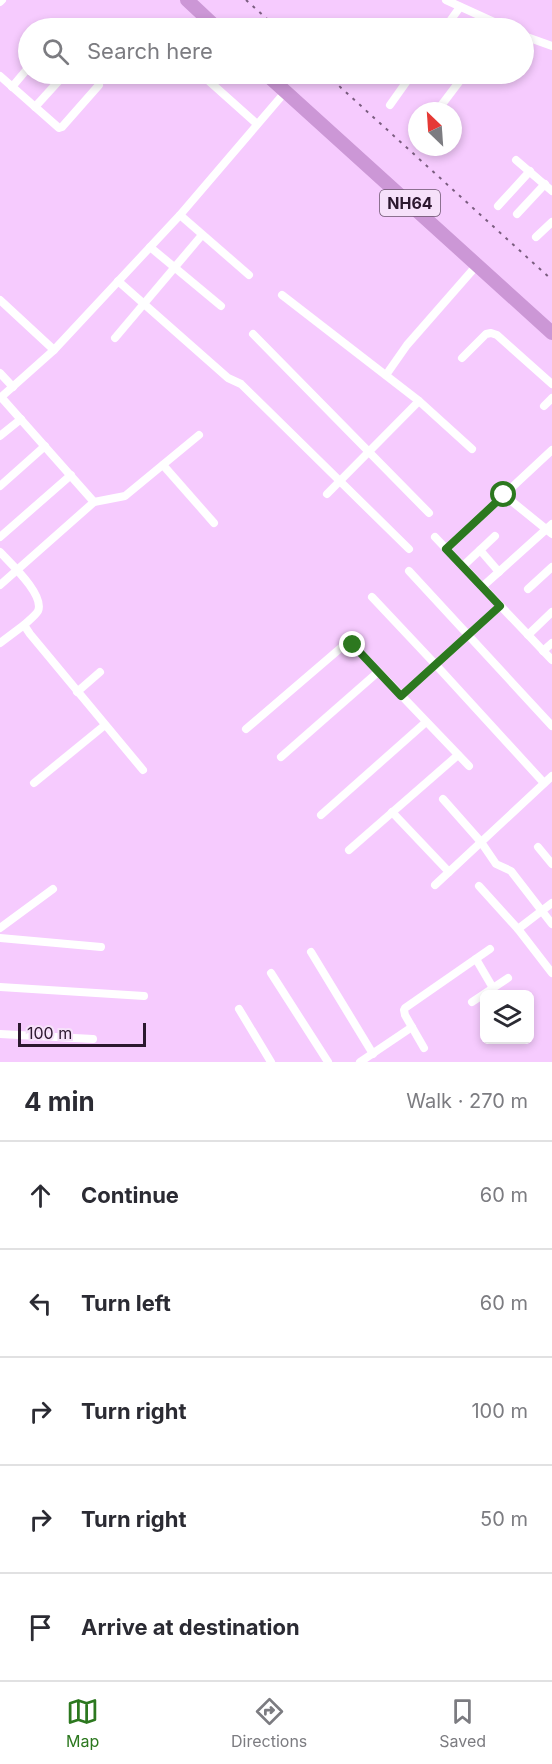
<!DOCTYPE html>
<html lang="en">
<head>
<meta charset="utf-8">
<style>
  :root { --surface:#fff; --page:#f2f2f3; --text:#2b2b33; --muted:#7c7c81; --line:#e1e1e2; --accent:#2c781f }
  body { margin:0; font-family:Inter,sans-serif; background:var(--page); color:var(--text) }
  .controls { position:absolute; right:18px; bottom:18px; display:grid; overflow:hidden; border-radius:9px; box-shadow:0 3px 9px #0003 }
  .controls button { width:54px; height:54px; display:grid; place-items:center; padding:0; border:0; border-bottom:2px solid var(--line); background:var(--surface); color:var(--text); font:30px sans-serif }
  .compass { position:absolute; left:408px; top:102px; width:54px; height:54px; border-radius:50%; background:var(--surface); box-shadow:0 3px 9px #0003; rotate:335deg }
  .scale { position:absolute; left:18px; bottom:15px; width:128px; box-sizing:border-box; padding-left:6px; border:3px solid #2c182f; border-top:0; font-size:16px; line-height:21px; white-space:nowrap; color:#2c182f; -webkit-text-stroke:4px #f6e1fa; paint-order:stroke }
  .stop { position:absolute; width:18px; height:18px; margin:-14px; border:4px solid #2c781f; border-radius:50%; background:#fff }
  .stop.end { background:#2c781f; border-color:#fff; box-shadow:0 2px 6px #0008 }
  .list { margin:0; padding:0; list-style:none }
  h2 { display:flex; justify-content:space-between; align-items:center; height:78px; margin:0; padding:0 24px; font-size:26px }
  h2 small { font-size:20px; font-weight:400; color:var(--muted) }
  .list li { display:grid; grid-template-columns:39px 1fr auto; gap:18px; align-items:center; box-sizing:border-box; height:108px; padding:0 24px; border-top:2px solid var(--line) }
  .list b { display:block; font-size:22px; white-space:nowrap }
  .list em { font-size:20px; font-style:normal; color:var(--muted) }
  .icon { flex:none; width:33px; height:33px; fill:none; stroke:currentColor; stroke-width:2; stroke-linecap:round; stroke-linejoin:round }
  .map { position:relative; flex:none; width:552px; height:1062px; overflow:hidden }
  .search { position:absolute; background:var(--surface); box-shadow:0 3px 9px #0003; left:18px; right:18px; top:18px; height:66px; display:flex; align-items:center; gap:15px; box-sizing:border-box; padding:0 21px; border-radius:33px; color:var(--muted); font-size:22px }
  .sheet { height:618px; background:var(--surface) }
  nav { display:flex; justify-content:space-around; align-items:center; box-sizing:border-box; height:84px; border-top:2px solid var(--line); background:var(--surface); font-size:16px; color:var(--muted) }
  nav a { display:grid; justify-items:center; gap:3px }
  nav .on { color:var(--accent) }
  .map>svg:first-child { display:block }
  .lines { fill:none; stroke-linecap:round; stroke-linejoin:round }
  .street { stroke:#fff; stroke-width:8 }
  .highway { stroke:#cc97d6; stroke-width:14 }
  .rail { stroke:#7a5d7f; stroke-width:2; stroke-dasharray:3 6; stroke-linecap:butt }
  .route { stroke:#2c781f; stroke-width:8 }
  .labels { text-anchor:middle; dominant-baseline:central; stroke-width:6; stroke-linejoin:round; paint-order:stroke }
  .shield { fill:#f6e1fa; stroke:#69546c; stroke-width:1.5 }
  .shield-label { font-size:16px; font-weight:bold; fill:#2c182f }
</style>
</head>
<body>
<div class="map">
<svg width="552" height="1062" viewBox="0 0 552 1062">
  <rect width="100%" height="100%" fill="#f6cbfe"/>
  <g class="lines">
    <g class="street">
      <path d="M446,0L507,28"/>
      <path d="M0,2L2,0"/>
      <path d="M445,28L460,7"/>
      <path d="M524,36L552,46"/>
      <path d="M201,74L257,124"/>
      <path d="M0,76L59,128L62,127L99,85"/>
      <path d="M12,87L28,68"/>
      <path d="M390,105L412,74"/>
      <path d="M35,107L65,74"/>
      <path d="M437,111L465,74"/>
      <path d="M516,160L552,191"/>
      <path d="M498,206L530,171"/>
      <path d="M517,214L545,184"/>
      <path d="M180,215L249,275"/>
      <path d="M536,237L552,222"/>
      <path d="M150,247L221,306"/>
      <path d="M118,281L228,378L241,384L409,549"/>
      <path d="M282,295L419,401L472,449"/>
      <path d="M0,300L54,350"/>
      <path d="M253,334L429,513"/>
      <path d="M115,338L202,235"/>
      <path d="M462,358L486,334L491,333L497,335L552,384"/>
      <path d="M0,373L13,387"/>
      <path d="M386,375L407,345L477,265"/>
      <path d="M1,397L94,502"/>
      <path d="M0,398L54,350L180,215L286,91"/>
      <path d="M544,406L552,398"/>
      <path d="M0,436L21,419"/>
      <path d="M163,465L214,523"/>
      <path d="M0,486L45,446"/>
      <path d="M327,494L419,401"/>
      <path d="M504,495L552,534"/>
      <path d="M0,537L71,475"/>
      <path d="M435,537L552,660"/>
      <path d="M446,549L552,450"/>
      <path d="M480,550L499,572"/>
      <path d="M0,552C10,563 45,595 38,611C35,616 28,621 24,625L30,634L143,770"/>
      <path d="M463,566L495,536"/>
      <path d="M409,571L552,726"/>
      <path d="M0,585L94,502L125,496L199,435"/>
      <path d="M482,587L552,524"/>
      <path d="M528,589L552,567"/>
      <path d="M372,597L436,665L544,783"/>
      <path d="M528,635L552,612"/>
      <path d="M0,643L24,625"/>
      <path d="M543,651L552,643"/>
      <path d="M77,692L100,672"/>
      <path d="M401,696L500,606"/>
      <path d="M246,729L343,646L349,644L353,645L469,766"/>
      <path d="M281,757L378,672"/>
      <path d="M34,783L105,725"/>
      <path d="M443,799L481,842L496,864L511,871L552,924"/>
      <path d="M392,812L449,872"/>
      <path d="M321,815L426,722"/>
      <path d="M538,847L552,864"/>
      <path d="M349,850L458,755"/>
      <path d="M435,885L552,776"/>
      <path d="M479,886L518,929L552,973"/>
      <path d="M0,928L53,889"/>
      <path d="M518,929L552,903"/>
      <path d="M0,938L101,947"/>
      <path d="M311,952L373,1054"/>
      <path d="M476,959L493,988"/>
      <path d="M271,973L328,1062"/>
      <path d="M0,987L144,996"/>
      <path d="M472,1002L508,978"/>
      <path d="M239,1009L271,1062"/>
      <path d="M0,1034L93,1039"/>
      <path d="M424,1048L405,1015L404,1010L405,1008L490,949"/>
      <path d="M360,1062L412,1027"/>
    </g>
    <g class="highway">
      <path d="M187,0L217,28"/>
      <path d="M266,74L552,333"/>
    </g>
    <g class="rail">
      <path d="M246,0L277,28"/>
      <path d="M326,74L552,280"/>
    </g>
  </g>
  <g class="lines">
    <path class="route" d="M353,645L401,696L500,606L446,549L504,495"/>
  </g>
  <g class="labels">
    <rect class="shield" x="380" y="190" width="60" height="26" rx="4.5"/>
    <g class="shield-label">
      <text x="410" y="203">NH64</text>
    </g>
  </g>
</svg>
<div class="controls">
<button><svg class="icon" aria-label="layers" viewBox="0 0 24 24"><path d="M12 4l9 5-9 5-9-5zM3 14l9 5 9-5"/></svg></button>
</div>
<svg class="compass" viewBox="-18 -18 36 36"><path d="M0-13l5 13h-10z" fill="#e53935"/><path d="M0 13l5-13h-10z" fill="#7c7c81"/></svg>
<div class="scale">100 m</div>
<div class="stop" style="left:504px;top:495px"></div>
<div class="stop end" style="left:353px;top:645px"></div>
<div class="search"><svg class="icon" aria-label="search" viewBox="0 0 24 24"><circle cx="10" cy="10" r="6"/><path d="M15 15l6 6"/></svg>Search here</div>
</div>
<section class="sheet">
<h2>4 min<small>Walk · 270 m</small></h2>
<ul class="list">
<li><svg class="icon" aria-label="ahead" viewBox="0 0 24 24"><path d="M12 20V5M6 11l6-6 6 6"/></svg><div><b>Continue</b></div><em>60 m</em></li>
<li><svg class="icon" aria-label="left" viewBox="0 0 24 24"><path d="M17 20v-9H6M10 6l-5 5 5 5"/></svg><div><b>Turn left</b></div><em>60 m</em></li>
<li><svg class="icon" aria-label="right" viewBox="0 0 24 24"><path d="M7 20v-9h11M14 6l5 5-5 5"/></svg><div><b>Turn right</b></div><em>100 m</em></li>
<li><svg class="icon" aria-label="right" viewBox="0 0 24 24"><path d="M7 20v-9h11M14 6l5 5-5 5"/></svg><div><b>Turn right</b></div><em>50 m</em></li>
<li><svg class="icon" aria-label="arrive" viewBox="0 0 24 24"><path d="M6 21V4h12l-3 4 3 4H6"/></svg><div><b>Arrive at destination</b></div></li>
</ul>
</section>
<nav>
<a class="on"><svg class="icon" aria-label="map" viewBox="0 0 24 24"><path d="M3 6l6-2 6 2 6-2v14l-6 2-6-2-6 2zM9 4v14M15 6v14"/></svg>Map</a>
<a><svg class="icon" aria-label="directions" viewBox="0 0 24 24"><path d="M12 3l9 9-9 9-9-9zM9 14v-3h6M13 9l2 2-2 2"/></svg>Directions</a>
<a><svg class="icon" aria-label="saved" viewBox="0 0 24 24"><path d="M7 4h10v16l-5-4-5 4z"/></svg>Saved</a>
</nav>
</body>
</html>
